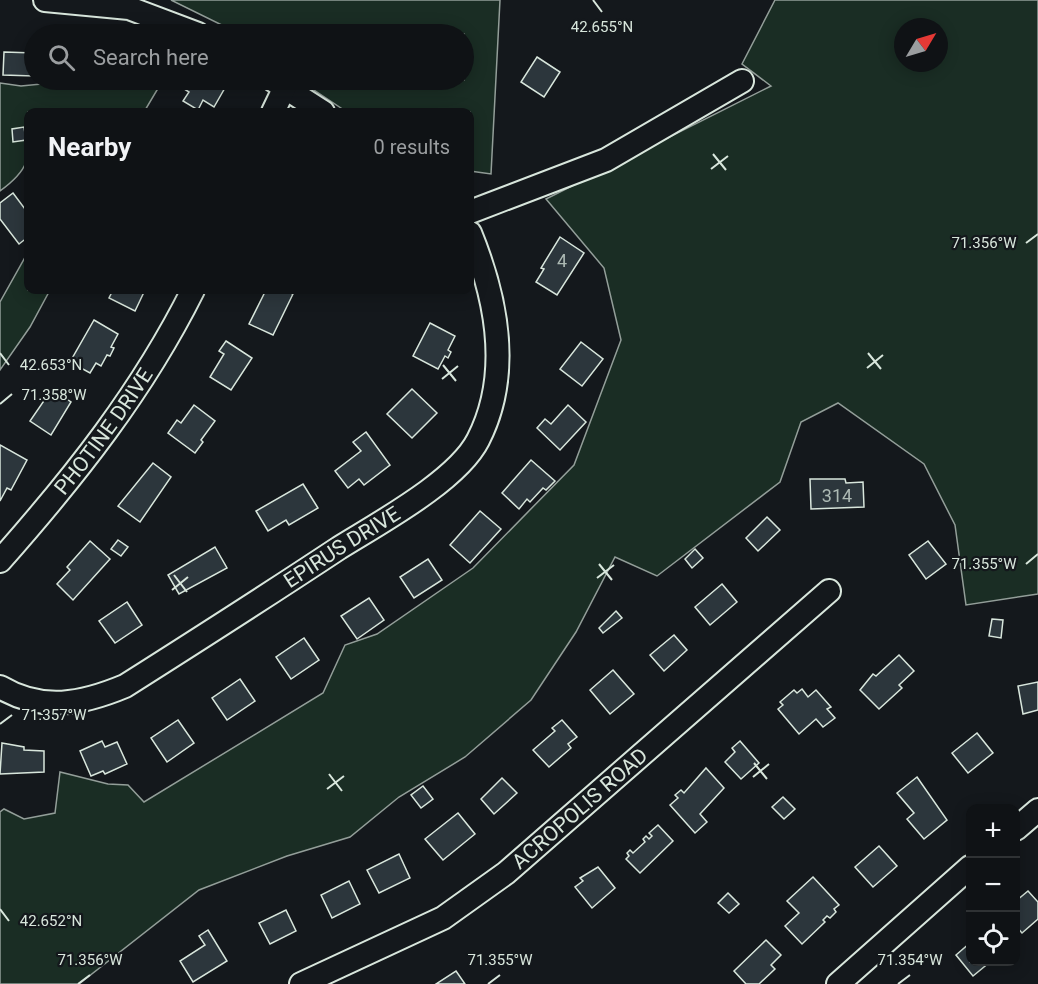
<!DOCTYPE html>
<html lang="en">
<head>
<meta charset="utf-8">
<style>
  :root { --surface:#0f1215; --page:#1d2022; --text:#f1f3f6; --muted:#9b9ea0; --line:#2f3234 }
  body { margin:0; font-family:Roboto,sans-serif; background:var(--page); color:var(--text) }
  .controls { position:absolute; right:18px; bottom:18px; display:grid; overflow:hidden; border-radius:12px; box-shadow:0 3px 15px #0003 }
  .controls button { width:54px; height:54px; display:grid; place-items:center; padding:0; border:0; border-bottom:2px solid var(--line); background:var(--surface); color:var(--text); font:30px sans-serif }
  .compass { position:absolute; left:894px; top:18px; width:54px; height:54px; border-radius:50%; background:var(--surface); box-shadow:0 3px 15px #0003; rotate:52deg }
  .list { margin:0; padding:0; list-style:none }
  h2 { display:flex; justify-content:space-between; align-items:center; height:78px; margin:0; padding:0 24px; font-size:26px }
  h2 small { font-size:20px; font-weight:400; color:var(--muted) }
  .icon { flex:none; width:33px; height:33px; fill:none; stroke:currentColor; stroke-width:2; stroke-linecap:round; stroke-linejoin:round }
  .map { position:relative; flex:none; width:1038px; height:984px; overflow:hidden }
  .search { position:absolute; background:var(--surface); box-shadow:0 3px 15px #0003; left:24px; top:24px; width:450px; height:66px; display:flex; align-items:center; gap:15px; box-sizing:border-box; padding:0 21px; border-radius:33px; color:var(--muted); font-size:22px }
  .panel { position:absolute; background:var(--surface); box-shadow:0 3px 15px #0003; left:24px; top:108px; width:450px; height:186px; border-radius:12px }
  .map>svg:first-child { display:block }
  .green { fill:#1a2d24; stroke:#939e99; stroke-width:1.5; fill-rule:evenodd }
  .building { fill:#2c363c; stroke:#d8e6dc; stroke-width:1.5 }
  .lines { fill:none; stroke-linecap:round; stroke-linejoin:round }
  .minor-casing { stroke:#d8e6dc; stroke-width:26 }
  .minor { stroke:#14181c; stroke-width:22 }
  .ticks { fill:none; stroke:#d8e6dc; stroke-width:2 }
  .labels { text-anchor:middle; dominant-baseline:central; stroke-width:4.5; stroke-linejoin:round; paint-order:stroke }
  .number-label { font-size:18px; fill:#adbab4 }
  .street-label { font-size:21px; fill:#d8e6dc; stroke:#14181c }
  .ticks-label { font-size:15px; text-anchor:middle; fill:#d8e6dc; stroke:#14181c; stroke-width:4.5; stroke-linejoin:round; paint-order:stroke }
</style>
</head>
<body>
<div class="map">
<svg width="1038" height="984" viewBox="0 0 1038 984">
  <rect width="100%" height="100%" fill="#14181c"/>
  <g class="green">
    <path d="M171,0H500L491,174L470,171V112H347L299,80H464V34H240Z"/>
    <path d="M775,0H1038V594L966,605L955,525L924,464L838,403L801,422L780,482L657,576L615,557L576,632L531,700L465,757L399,797L350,837L287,856L199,890L79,984H0V812L4,809L24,819L55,813L60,772L108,784L128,785L144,802L323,693L345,645L377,634L473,568L574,465L621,340L604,268L546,199L771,86L742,64ZM903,27H939V63H903Z"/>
    <path d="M83,80H163L144,112H28C28,153 36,165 0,191V83L21,86Z"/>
    <path d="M28,252V290H50L30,327L0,370V302Z"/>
  </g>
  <g class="building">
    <path d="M4,52L34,53V76L3,75Z"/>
    <path d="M537,57L560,72L544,97L521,82Z"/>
    <path d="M177,80H215L226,86L214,107L203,100L198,110L183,101L189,92L175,83Z"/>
    <path d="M24,127L26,140L13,142L12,129Z"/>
    <path d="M13,193L28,213V237L19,244L0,219V203Z"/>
    <path d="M560,237L584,253L557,295L536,282L544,269L541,268Z"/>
    <path d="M113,290H145L135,311L109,298Z"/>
    <path d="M266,290H282L293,294L273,335L249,324Z"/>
    <path d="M94,320L118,334L111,347L114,348L110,356L107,355L101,366L96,363L90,373L70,362Z"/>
    <path d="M430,323L455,336L448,350L451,352L448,358L445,356L438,369L413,356Z"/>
    <path d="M226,341L252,358L231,390L210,377L224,354L219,351Z"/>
    <path d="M581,342L603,359L582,386L560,369Z"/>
    <path d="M52,389L71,402L51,435L30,421Z"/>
    <path d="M412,389L437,413L412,438L387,414Z"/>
    <path d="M194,405L215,421L201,440L203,442L195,453L168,433L177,420L181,423Z"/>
    <path d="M568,405L586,422L560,450L537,428L545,419L551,424Z"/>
    <path d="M366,432L390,465L364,485L359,479L348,488L335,471L361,451L353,442Z"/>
    <path d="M0,445L27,460L11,490L7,488L0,501Z"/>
    <path d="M531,460L555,481L546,490L543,488L530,502L527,499L519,509L502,493Z"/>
    <path d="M153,463L171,477L140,522L118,506Z"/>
    <path d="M810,479H845L846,483L863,482L864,507L811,509Z"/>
    <path d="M303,484L318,508L289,525L286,520L268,531L256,511Z"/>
    <path d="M480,511L501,529L470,563L450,545Z"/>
    <path d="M767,517L780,530L758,551L746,538Z"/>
    <path d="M118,540L128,547L121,556L111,549Z"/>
    <path d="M90,541L110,559L73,600L57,584L70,570L67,567Z"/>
    <path d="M928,541L946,564L926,579L909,555Z"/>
    <path d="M215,547L227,568L179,594L168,575Z"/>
    <path d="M695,549L703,558L692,568L685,559Z"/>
    <path d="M428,559L442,580L414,598L400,577Z"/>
    <path d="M722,584L737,602L710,625L695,607Z"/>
    <path d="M369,598L384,620L357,639L341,616Z"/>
    <path d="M127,602L142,625L115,643L99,621Z"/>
    <path d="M616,611L622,618L603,633L599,628Z"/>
    <path d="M992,619L1003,620L1001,638L989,636Z"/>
    <path d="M674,635L687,650L664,671L650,655Z"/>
    <path d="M304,638L319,660L291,679L276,657Z"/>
    <path d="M899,655L914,671L899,685L902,688L879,709L860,690L873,674L876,676Z"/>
    <path d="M613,670L634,694L610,714L590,690Z"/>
    <path d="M240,679L255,701L227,720L212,698Z"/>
    <path d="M1038,682V710L1023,714L1018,686Z"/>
    <path d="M802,689L808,697L816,690L831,707L827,709L835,718L823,727L816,719L799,734L778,709L783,705L780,702L794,690L797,693Z"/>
    <path d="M178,720L194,743L167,762L151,738Z"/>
    <path d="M562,720L577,737L568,744L571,748L549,767L533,750L555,731L552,728Z"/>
    <path d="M977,733L993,753L968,773L952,753Z"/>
    <path d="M102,741L105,747L117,742L127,764L105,774L103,771L91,776L80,751Z"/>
    <path d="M740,741L759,763L741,779L725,762L735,752L732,748Z"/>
    <path d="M2,743L24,747V750L44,751V772L0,774Z"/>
    <path d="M706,768L724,788L700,814L707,822L695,833L670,805L678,798L675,795L681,790L684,793Z"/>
    <path d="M917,777L947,820L924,839L907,819L914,813L897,793Z"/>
    <path d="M502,778L517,793L494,814L481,799Z"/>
    <path d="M423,786L433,799L421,808L411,795Z"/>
    <path d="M783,797L795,809L784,819L772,807Z"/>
    <path d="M458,813L475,834L443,860L425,839Z"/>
    <path d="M658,825L673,841L640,873L626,859L629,856L627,853L630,850L633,853L645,842L643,839L646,836L649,839L652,836L649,833Z"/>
    <path d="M879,846L897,866L873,887L855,867Z"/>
    <path d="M399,854L410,878L379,893L367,870Z"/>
    <path d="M598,867L615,888L592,908L575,887L583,881L580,878Z"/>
    <path d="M813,877L839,905L834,909L836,912L830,918L827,916L823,920L825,922L802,944L785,926L799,913L787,901Z"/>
    <path d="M349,881L360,904L332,918L321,895Z"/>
    <path d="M1028,891L1038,902V919L1022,933L1016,926V901Z"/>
    <path d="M728,893L739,904L729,913L718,903Z"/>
    <path d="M286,910L296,931L270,944L259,923Z"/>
    <path d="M208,930L227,961L193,982L180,961L205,945L199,936Z"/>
    <path d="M766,940L781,955L771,965L775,969L759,984H746L734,971Z"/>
    <path d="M970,943V962H990L973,976L956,955Z"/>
    <path d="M456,971L465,984H436Z"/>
  </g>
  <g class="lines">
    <defs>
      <g id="minor">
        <path d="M45,0L129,8L198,34"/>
        <path d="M273,80L323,112"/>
        <path d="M273,112L285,87"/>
        <path d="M470,212L606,160L742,81"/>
        <path id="s1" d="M0,561C75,476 142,392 193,290"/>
        <path id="s2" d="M0,687C42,712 82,704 125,686C196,641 268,595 339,548C379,523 457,481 478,440C512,374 497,299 470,233"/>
        <path d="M1016,829L1038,810"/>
        <path id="s3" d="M301,984L443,918L506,873L829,591"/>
        <path d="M838,984L970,867"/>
      </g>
    </defs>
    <use href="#minor" class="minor-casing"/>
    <use href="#minor" class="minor"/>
  </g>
  <path class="ticks" d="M593,0L602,12M713,154L726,170M711,169L728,156M1026,243L1038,234M0,353L9,365M868,353L881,369M443,365L456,381M867,368L883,355M442,379L458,366M0,404L12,394M599,564L612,580M1026,564L1038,554M174,575L187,592M597,578L614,565M172,590L188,577M0,724L12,715M754,763L767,779M329,774L342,791M753,777L769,764M327,789L344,776M0,909L9,921M78,984L90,975M488,984L500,975M898,984L910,975"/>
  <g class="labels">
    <g class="number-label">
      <text x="562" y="260">4</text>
      <text x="837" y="495">314</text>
    </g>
    <g class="street-label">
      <text stroke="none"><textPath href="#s1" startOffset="166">PHOTINE DRIVE</textPath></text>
      <text stroke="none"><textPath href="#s2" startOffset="388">EPIRUS DRIVE</textPath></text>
      <text stroke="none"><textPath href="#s3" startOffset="332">ACROPOLIS ROAD</textPath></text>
    </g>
  </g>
  <g class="ticks-label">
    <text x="602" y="32">42.655°N</text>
    <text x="984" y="248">71.356°W</text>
    <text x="51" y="370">42.653°N</text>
    <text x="54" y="400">71.358°W</text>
    <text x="984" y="569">71.355°W</text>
    <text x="54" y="720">71.357°W</text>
    <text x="51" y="926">42.652°N</text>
    <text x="90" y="965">71.356°W</text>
    <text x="500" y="965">71.355°W</text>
    <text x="910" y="965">71.354°W</text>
  </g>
</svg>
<div class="controls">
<button>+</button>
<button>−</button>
<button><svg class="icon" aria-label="locate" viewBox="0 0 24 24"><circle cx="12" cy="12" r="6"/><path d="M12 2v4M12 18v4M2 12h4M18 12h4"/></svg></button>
</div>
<svg class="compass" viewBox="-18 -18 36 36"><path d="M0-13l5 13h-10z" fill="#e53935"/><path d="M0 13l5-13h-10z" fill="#9b9ea0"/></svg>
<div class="search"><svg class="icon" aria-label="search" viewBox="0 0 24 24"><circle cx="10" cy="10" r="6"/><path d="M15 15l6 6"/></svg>Search here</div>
<section class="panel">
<h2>Nearby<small>0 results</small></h2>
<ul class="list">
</ul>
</section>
</div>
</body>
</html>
